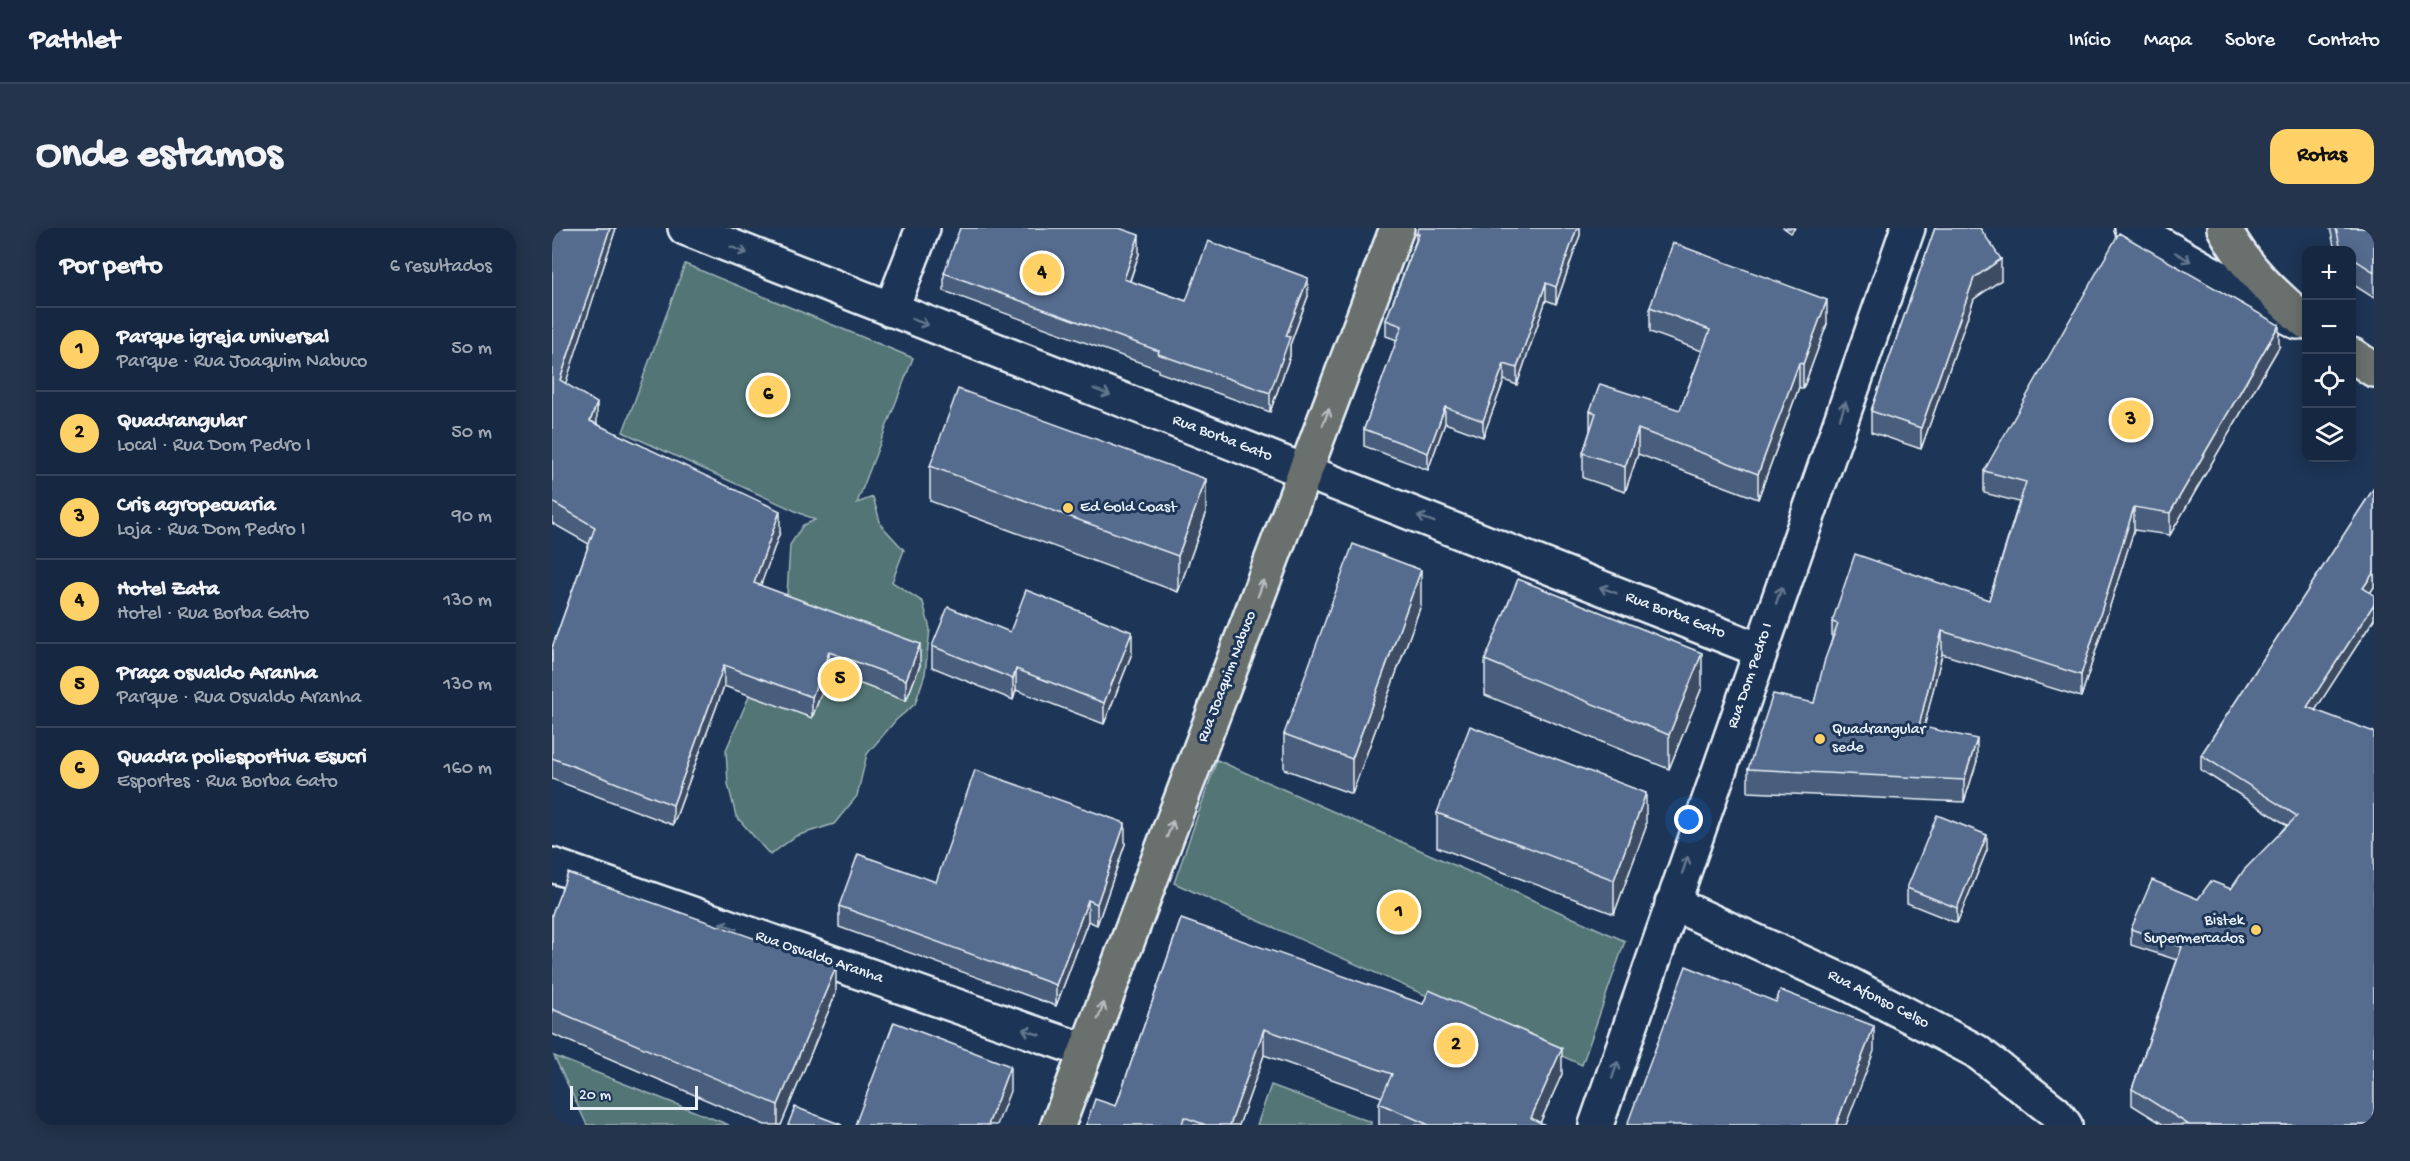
<!DOCTYPE html>
<html lang="pt">
<head>
<meta charset="utf-8">
<style>
  :root { --surface:#162841; --page:#23344c; --text:#f1f3f6; --muted:#9ea6b1; --line:#35445a; --accent:#ffd166 }
  body { margin:0; font-family:"Gochi Hand",sans-serif; background:var(--page); color:var(--text) }
  .controls { position:absolute; right:18px; top:18px; display:grid; overflow:hidden; border-radius:12px; box-shadow:0 3px 15px #0003 }
  .controls button { width:54px; height:54px; display:grid; place-items:center; padding:0; border:0; border-bottom:2px solid var(--line); background:var(--surface); color:var(--text); font:30px sans-serif }
  .scale { position:absolute; left:18px; bottom:15px; width:128px; box-sizing:border-box; padding-left:6px; border:3px solid #e8f1f8; border-top:0; font-size:16px; line-height:21px; white-space:nowrap; color:#e8f1f8; -webkit-text-stroke:4px #1d3557; paint-order:stroke }
  .you { position:absolute; left:1137px; top:592px; width:21px; height:21px; margin:-15px; border:4px solid #fff; border-radius:50%; background:#1a73e8; box-shadow:0 0 0 9px #1a73e833 }
  .badge { display:grid; place-items:center; width:39px; height:39px; border-radius:50%; background:var(--accent); color:#111; font-size:20px; font-weight:700 }
  .pin { position:absolute; translate:-50% -50%; border:3px solid #fff; box-shadow:0 2px 6px #0006 }
  .list { margin:0; padding:0; list-style:none }
  h2 { display:flex; justify-content:space-between; align-items:center; height:78px; margin:0; padding:0 24px; font-size:26px }
  h2 small { font-size:20px; font-weight:400; color:var(--muted) }
  .list li { display:grid; grid-template-columns:39px 1fr auto; gap:18px; align-items:center; box-sizing:border-box; height:84px; padding:0 24px; border-top:2px solid var(--line) }
  .list b { display:block; font-size:22px; white-space:nowrap }
  .list p { margin:0; font-size:20px; white-space:nowrap; color:var(--muted) }
  .list em { font-size:20px; font-style:normal; color:var(--muted) }
  .icon { flex:none; width:33px; height:33px; fill:none; stroke:currentColor; stroke-width:2; stroke-linecap:round; stroke-linejoin:round }
  .map { position:relative; flex:none; width:1822px; height:897px; overflow:hidden; border-radius:18px }
  header { display:flex; align-items:center; gap:36px; box-sizing:border-box; height:84px; padding:0 30px; background:var(--surface); border-bottom:2px solid var(--line) }
  header strong { font-size:28px }
  nav { display:flex; gap:33px; margin-inline-start:auto; font-size:21px }
  .intro { display:flex; align-items:center; justify-content:space-between; box-sizing:border-box; height:144px; padding:0 36px }
  h1 { margin:0; font-size:42px }
  .button { padding:15px 27px; border-radius:18px; background:var(--accent); color:#111; font-size:21px; font-weight:700 }
  main { display:flex; gap:36px; padding:0 36px }
  aside { flex:1; background:var(--surface); border-radius:18px; box-shadow:0 3px 15px #0003 }
  .map>svg:first-child { display:block }
  .green { fill:#537576; stroke:#9eb3b7; stroke-width:1.5 }
  .lines { fill:none; stroke-linecap:round; stroke-linejoin:round }
  .street-casing { stroke:#e8f1f8; stroke-width:38 }
  .secondary-casing { stroke:#e8f1f8; stroke-width:38 }
  .primary-casing { stroke:#e8f1f8; stroke-width:38 }
  .street { stroke:#1d3557; stroke-width:33 }
  .secondary { stroke:#1d3557; stroke-width:33 }
  .primary { stroke:#6b706d; stroke-width:33 }
  .wall { fill:#495d7b; stroke:#e8f1f8; stroke-width:1.5 }
  .shaded-wall { fill:#3c4c64; stroke:#e8f1f8; stroke-width:1.5 }
  .building { fill:#556c8f; stroke:#e8f1f8; stroke-width:1.5 }
  .oneway { stroke:#64778f }
  .oneway2 { stroke:#b6bdc0 }
  .poi-dot { fill:#ffd166; stroke:#1d3557; stroke-width:2 }
  .labels { text-anchor:middle; dominant-baseline:central; stroke-width:6; stroke-linejoin:round; paint-order:stroke }
  .street-label { font-size:16px; fill:#e8f1f8; stroke:#1d3557 }
  .poi-label { font-size:16px; fill:#e8f1f8; stroke:#1d3557; text-anchor:start }
</style>
</head>
<body>
<header>
<strong>Pathlet</strong>
<nav><a>Início</a><a>Mapa</a><a>Sobre</a><a>Contato</a></nav>
</header>
<div class="intro"><h1>Onde estamos</h1><a class="button">Rotas</a></div>
<main>
<aside>
<h2>Por perto<small>6 resultados</small></h2>
<ul class="list">
<li><span class="badge">1</span><div><b>Parque igreja universal</b><p>Parque · Rua Joaquim Nabuco</p></div><em>50 m</em></li>
<li><span class="badge">2</span><div><b>Quadrangular</b><p>Local · Rua Dom Pedro I</p></div><em>50 m</em></li>
<li><span class="badge">3</span><div><b>Cris agropecuaria</b><p>Loja · Rua Dom Pedro I</p></div><em>90 m</em></li>
<li><span class="badge">4</span><div><b>Hotel Zata</b><p>Hotel · Rua Borba Gato</p></div><em>130 m</em></li>
<li><span class="badge">5</span><div><b>Praça osvaldo Aranha</b><p>Parque · Rua Osvaldo Aranha</p></div><em>130 m</em></li>
<li><span class="badge">6</span><div><b>Quadra poliesportiva Esucri</b><p>Esportes · Rua Borba Gato</p></div><em>160 m</em></li>
</ul>
</aside>
<div class="map">
<svg width="1822" height="897" viewBox="0 0 1822 897">
  <rect width="100%" height="100%" fill="#1d3557"/>
  <filter id="ink" filterUnits="userSpaceOnUse"><feTurbulence type="fractalNoise" baseFrequency=".0167" numOctaves="2"/><feDisplacementMap in="SourceGraphic" scale="12" xChannelSelector="R" yChannelSelector="G"/><feConvolveMatrix kernelMatrix="1 2 1 2 8 2 1 2 1" color-interpolation-filters="sRGB"/></filter>
  <g filter="url(#ink)">
    <g class="green">
      <path d="M133,36L361,130L305,275L321,269L329,297L352,322L340,354L371,374L378,401L373,446L363,476L344,492L315,526L305,568L282,596L244,608L218,627L184,588L176,556L174,522L202,457L233,401L238,317L251,297L263,292L71,204Z"/>
      <path d="M665,532L1073,713L1030,837L622,655Z"/>
      <path d="M2,828L177,897H35Z"/>
      <path d="M719,857L819,894V897H705Z"/>
    </g>
    <g class="lines">
      <defs>
        <g id="street">
          <path d="M339,82L371,0"/>
          <path d="M0,637L534,823"/>
        </g>
        <g id="secondary">
          <path d="M133,0L1208,422"/>
          <path d="M1580,0L1745,94"/>
          <path d="M1120,675L1295,755L1424,823L1503,884L1513,897"/>
          <path d="M1044,897L1356,0"/>
        </g>
        <g id="primary">
          <path d="M1672,0C1694,41 1720,64 1754,94"/>
          <path d="M1800,127L1822,142"/>
          <path d="M506,897L845,0"/>
        </g>
      </defs>
      <use href="#street" class="street-casing"/>
      <use href="#secondary" class="secondary-casing"/>
      <use href="#primary" class="primary-casing"/>
      <use href="#street" class="street"/>
      <use href="#secondary" class="secondary"/>
      <use href="#primary" class="primary"/>
    </g>
    <g class="wall">
      <path d="M0,0H64L13,156L45,196L228,304L208,358L368,437L354,473L277,444L260,490L172,458L121,597L0,551V420L37,316L0,295Z"/>
      <path d="M1028,0V7L1004,76L994,72L965,157L952,152L931,209L893,195L876,242L812,218V201L845,112L834,108V92L864,12V6Z"/>
      <path d="M1232,0H1243L1239,5Z"/>
      <path d="M1383,0L1449,52L1422,71L1369,221L1319,204V183Z"/>
      <path d="M1778,0H1822V70L1800,56V22H1783Z"/>
      <path d="M587,26L578,53L634,73L756,68L738,117V128L718,184L606,144V141L392,63V45Z"/>
      <path d="M1098,79L1275,96L1251,161L1247,159L1206,271L1086,226L1073,264L1031,250V225L1038,203V183L1128,182L1150,123L1098,104Z"/>
      <path d="M1727,119L1618,307L1582,302L1529,469L1390,426L1372,499L1425,533L1412,574L1196,564V541L1262,475L1280,411V394L1437,372L1467,274L1432,265V243Z"/>
      <path d="M378,238L654,286L626,364L378,273Z"/>
      <path d="M1822,260V359L1818,365L1822,367V391L1763,482L1822,897H1612L1580,877V861L1625,732L1579,717V701L1646,671L1679,661L1735,597L1649,542V527Z"/>
      <path d="M869,377L800,566L732,541V506Z"/>
      <path d="M458,404L580,425L552,496L464,462L461,472L380,439V418Z"/>
      <path d="M933,432L1150,459L1117,541L933,467Z"/>
      <path d="M885,585L1094,599L1062,686L885,619Z"/>
      <path d="M573,616L545,697L536,693L504,778L287,699V678L384,654Z"/>
      <path d="M1435,622L1405,695L1355,675V660Z"/>
      <path d="M0,686L284,765L229,897H213L0,806Z"/>
      <path d="M629,691L1010,846L988,895L993,897H827V875L830,869L712,827L687,897H534L564,878Z"/>
    </g>
    <g class="shaded-wall">
      <path d="M58,0H64L8,173V152Z"/>
      <path d="M1025,0H1028V7L1004,76V59Z"/>
      <path d="M587,7V26L572,69V51Z"/>
      <path d="M1449,31V52L1422,71L1369,221V200L1422,50Z"/>
      <path d="M756,50V68L738,117V128L718,184V165L734,108Z"/>
      <path d="M994,55V72L965,157V140Z"/>
      <path d="M1275,72V96L1251,161V136Z"/>
      <path d="M1727,97V119L1618,307V285Z"/>
      <path d="M1247,135V159L1206,271V246Z"/>
      <path d="M952,136V152L931,209V193Z"/>
      <path d="M45,175V196L38,193Z"/>
      <path d="M893,179V195L876,242V225Z"/>
      <path d="M1086,201V226L1073,264V239Z"/>
      <path d="M654,251V286L626,364V328Z"/>
      <path d="M1582,279V302L1529,469V447Z"/>
      <path d="M228,283V304L202,376V355Z"/>
      <path d="M869,342V377L800,566V531Z"/>
      <path d="M1822,344V359L1811,376V360Z"/>
      <path d="M1822,376V391L1755,495V479Z"/>
      <path d="M1390,403V426L1367,520V498Z"/>
      <path d="M580,404V425L552,496V475Z"/>
      <path d="M368,416V437L354,473V452Z"/>
      <path d="M277,424V444L260,490V469Z"/>
      <path d="M1150,425V459L1117,541V507Z"/>
      <path d="M172,437V458L121,597V577Z"/>
      <path d="M464,441V462L461,472V451Z"/>
      <path d="M1425,511V533L1412,574V552Z"/>
      <path d="M1094,565V599L1062,686V652Z"/>
      <path d="M573,595V616L545,697V676Z"/>
      <path d="M1435,607V622L1405,695V680Z"/>
      <path d="M536,672V693L504,778V757Z"/>
      <path d="M284,739V765L229,897H226V877Z"/>
      <path d="M1322,798V823L1294,897H1284Z"/>
      <path d="M712,801V827L687,897H678Z"/>
      <path d="M1010,820V846L987,897L979,890Z"/>
      <path d="M458,838V863L445,897H436Z"/>
    </g>
    <g class="building">
      <path d="M0,0H58L8,152L45,175L38,193L228,283L202,355L368,416L354,452L277,424L260,469L172,437L121,577L0,530V420L43,299L0,274Z"/>
      <path d="M408,0H567L587,7L572,51L634,73L656,13L756,50L734,108L738,109L718,165L606,126L607,123L392,45Z"/>
      <path d="M867,0H1025L1004,59L994,55L965,140L952,136L931,193L893,179L876,225L812,201L850,98L834,92L867,6H864Z"/>
      <path d="M1383,0H1428L1449,31L1422,50L1369,200L1319,183Z"/>
      <path d="M1784,0H1822V44L1800,30V22H1789Z"/>
      <path d="M1567,5L1727,97L1618,285L1582,279L1529,447L1390,403L1367,498L1425,511L1412,552L1196,541L1221,466L1262,475L1273,431L1286,396L1280,394L1303,326L1437,372L1474,254L1432,243Z"/>
      <path d="M1121,15L1275,72L1251,136L1247,135L1206,246L1086,201L1073,239L1031,225L1044,185L1038,183L1048,156L1128,182L1158,102L1098,79Z"/>
      <path d="M406,161L654,251L626,328L378,238Z"/>
      <path d="M1822,260V344L1811,360L1822,367V376L1755,479L1822,504V897H1637L1580,861L1630,719L1579,701L1600,652L1646,671L1659,653L1679,661L1692,642L1745,588L1649,527Z"/>
      <path d="M801,316L869,342L800,531L732,506Z"/>
      <path d="M966,351L1150,425L1117,507L933,432Z"/>
      <path d="M474,362L580,404L552,475L464,441L461,451L380,418L396,379L458,404Z"/>
      <path d="M918,498L1094,565L1062,652L885,585Z"/>
      <path d="M423,542L573,595L545,676L536,672L504,757L287,678L306,626L384,654Z"/>
      <path d="M1385,587L1435,607L1405,680L1355,660Z"/>
      <path d="M16,645L284,739L226,877L0,781V686Z"/>
      <path d="M629,691L871,776L877,762L1010,820L979,890L993,897H877L827,875L840,846L712,801L678,897H654L632,889L630,897H534L543,871L564,878Z"/>
      <path d="M1134,738L1224,774L1228,762L1322,798L1284,897H1075Z"/>
      <path d="M342,794L458,838L436,897H303Z"/>
      <path d="M243,879L290,897H236Z"/>
    </g>
    <defs><path id="oneway-shaft" d="M-6 0H5M1.5-3L5.5 0L1.5 3" fill="none" stroke-width="1.6" stroke-linecap="round" stroke-linejoin="round" transform="scale(1.5)"/></defs>
    <g class="oneway">
      <use href="#oneway-shaft" transform="translate(187 22) rotate(22)"/>
      <use href="#oneway-shaft" transform="translate(1631 29) rotate(30)"/>
      <use href="#oneway-shaft" transform="translate(368 94) rotate(21)"/>
      <use href="#oneway-shaft" transform="translate(550 164) rotate(21)"/>
      <use href="#oneway-shaft" transform="translate(1291 182) rotate(-71)"/>
      <use href="#oneway-shaft" transform="translate(874 291) rotate(-159)"/>
      <use href="#oneway-shaft" transform="translate(1056 362) rotate(-159)"/>
      <use href="#oneway-shaft" transform="translate(1227 367) rotate(-71)"/>
      <use href="#oneway-shaft" transform="translate(1133 637) rotate(-71)"/>
      <use href="#oneway-shaft" transform="translate(176 698) rotate(-161)"/>
      <use href="#oneway-shaft" transform="translate(479 804) rotate(-161)"/>
      <use href="#oneway-shaft" transform="translate(1063 842) rotate(-71)"/>
    </g>
    <g class="oneway2">
      <use href="#oneway-shaft" transform="translate(774 189) rotate(-69)"/>
      <use href="#oneway-shaft" transform="translate(709 360) rotate(-69)"/>
      <use href="#oneway-shaft" transform="translate(618 601) rotate(-69)"/>
      <use href="#oneway-shaft" transform="translate(549 783) rotate(-69)"/>
    </g>
  </g>
  <g class="poi-dot">
    <circle cx="516" cy="280" r="6"/>
    <circle cx="1268" cy="511" r="6"/>
    <circle cx="1704" cy="702" r="6"/>
  </g>
  <g class="labels">
    <g class="street-label">
      <text transform="translate(670 211) rotate(21)">Rua Borba Gato</text>
      <text transform="translate(1123 388) rotate(21)">Rua Borba Gato</text>
      <text transform="translate(1199 448) rotate(-71)">Rua Dom Pedro I</text>
      <text transform="translate(676 449) rotate(-69)">Rua Joaquim Nabuco</text>
      <text transform="translate(267 730) rotate(19)">Rua Osvaldo Aranha</text>
      <text transform="translate(1326 772) rotate(27)">Rua Afonso Celso</text>
    </g>
    <g class="poi-label">
      <text x="528" y="280">Ed Gold Coast</text>
      <text x="1280" y="502">Quadrangular<tspan x="1280" dy="18">sede</tspan></text>
      <text x="1692" y="693" text-anchor="end">Bistek<tspan x="1692" dy="18">Supermercados</tspan></text>
    </g>
  </g>
</svg>
<div class="controls">
<button>+</button>
<button>−</button>
<button><svg class="icon" aria-label="locate" viewBox="0 0 24 24"><circle cx="12" cy="12" r="6"/><path d="M12 2v4M12 18v4M2 12h4M18 12h4"/></svg></button>
<button><svg class="icon" aria-label="layers" viewBox="0 0 24 24"><path d="M12 4l9 5-9 5-9-5zM3 14l9 5 9-5"/></svg></button>
</div>
<div class="scale">20 m</div>
<div class="you"></div>
<div class="pin badge" style="left:847px;top:684px">1</div>
<div class="pin badge" style="left:904px;top:817px">2</div>
<div class="pin badge" style="left:1579px;top:192px">3</div>
<div class="pin badge" style="left:490px;top:45px">4</div>
<div class="pin badge" style="left:288px;top:451px">5</div>
<div class="pin badge" style="left:216px;top:167px">6</div>
</div>
</main>
</body>
</html>
